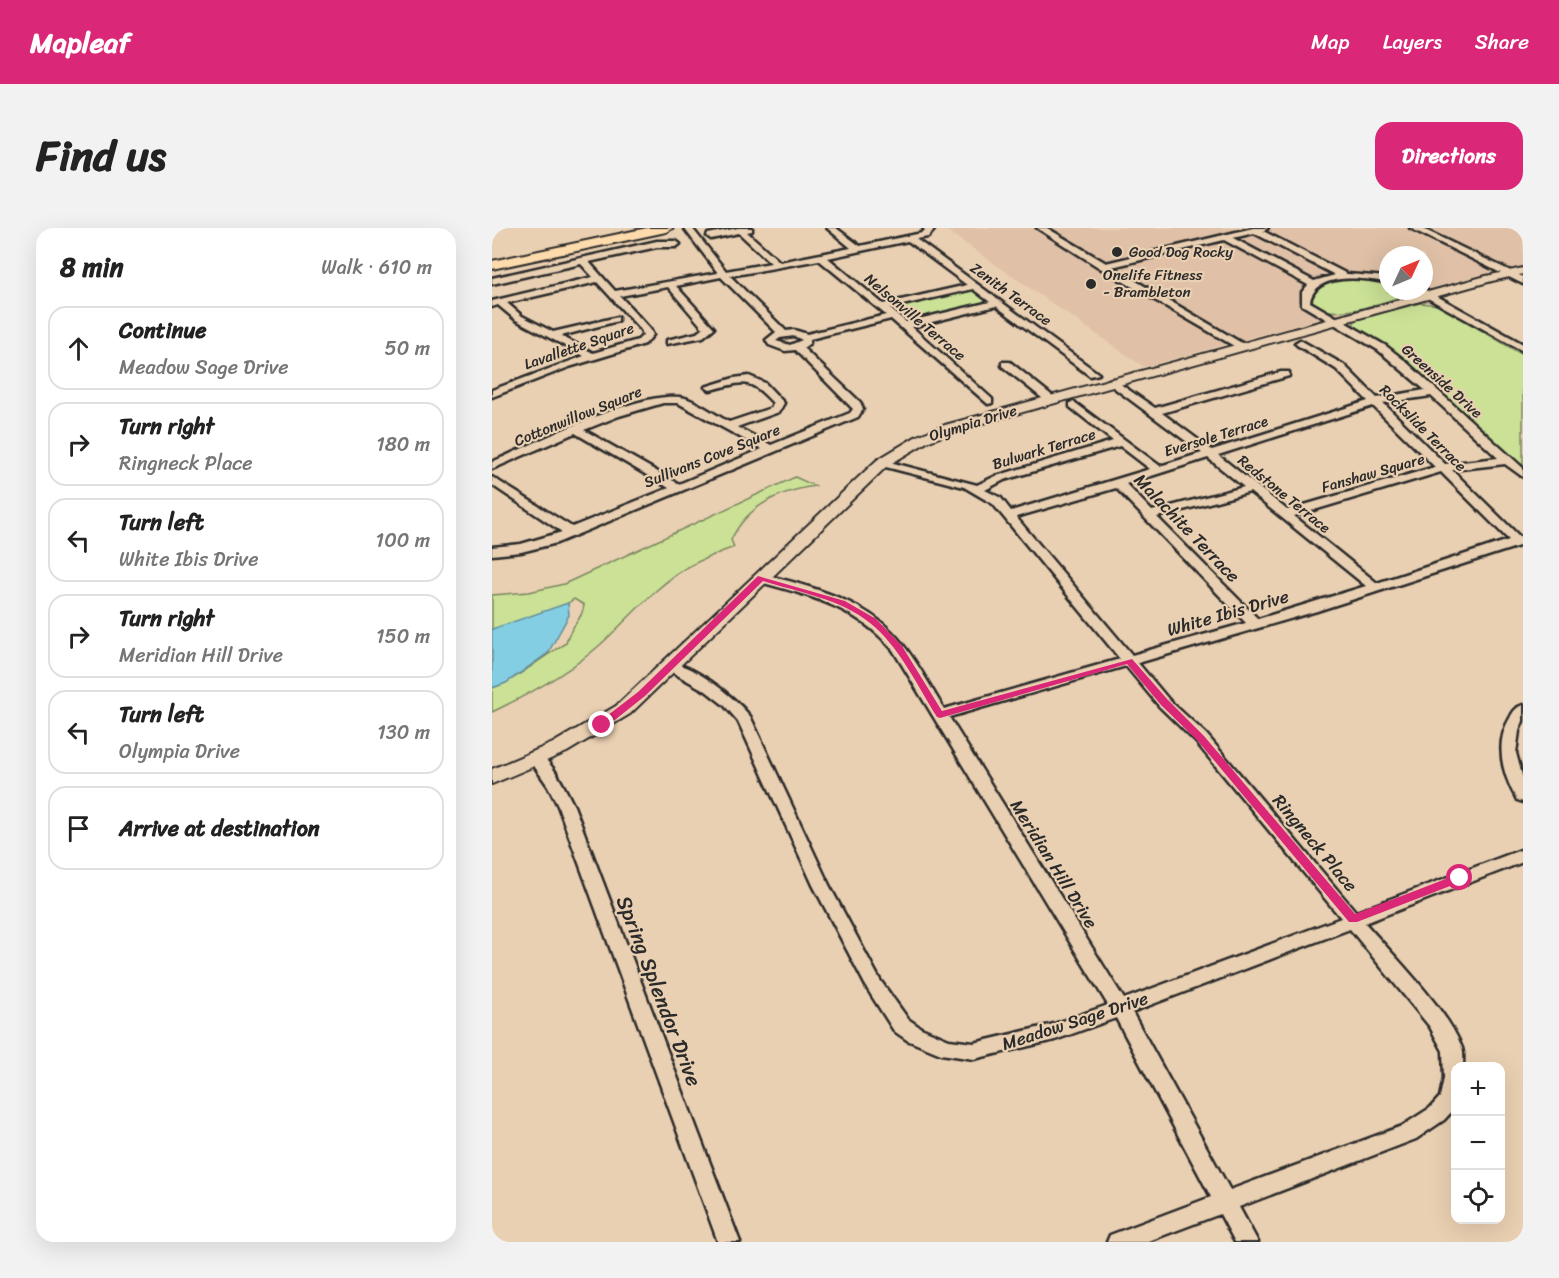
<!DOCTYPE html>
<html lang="en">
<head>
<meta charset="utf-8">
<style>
  :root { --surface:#fff; --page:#f2f2f2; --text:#222; --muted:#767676; --line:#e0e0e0; --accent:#db2777 }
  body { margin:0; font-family:Sriracha,sans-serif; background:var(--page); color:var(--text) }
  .controls { position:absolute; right:18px; bottom:18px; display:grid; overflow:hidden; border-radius:12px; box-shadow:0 6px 24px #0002 }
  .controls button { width:54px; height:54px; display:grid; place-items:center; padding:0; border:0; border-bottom:2px solid var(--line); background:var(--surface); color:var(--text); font:30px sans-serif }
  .compass { position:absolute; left:887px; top:18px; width:54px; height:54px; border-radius:50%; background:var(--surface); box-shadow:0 6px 24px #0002; rotate:46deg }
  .stop { position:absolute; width:18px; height:18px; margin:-14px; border:4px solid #db2777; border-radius:50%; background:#fff }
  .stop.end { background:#db2777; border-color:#fff; box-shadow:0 2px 6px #0008 }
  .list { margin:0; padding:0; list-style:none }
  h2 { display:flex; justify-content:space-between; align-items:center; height:78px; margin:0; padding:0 24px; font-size:26px }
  h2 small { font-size:20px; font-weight:400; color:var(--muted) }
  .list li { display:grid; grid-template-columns:39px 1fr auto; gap:18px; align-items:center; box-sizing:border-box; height:84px; margin:0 12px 12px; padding:0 12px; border:2px solid var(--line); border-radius:18px }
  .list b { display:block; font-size:22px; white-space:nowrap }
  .list p { margin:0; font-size:20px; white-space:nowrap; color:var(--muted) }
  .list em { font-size:20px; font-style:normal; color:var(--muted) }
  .icon { flex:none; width:33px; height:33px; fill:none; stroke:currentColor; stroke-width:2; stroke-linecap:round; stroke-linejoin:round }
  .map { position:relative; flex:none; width:1031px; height:1014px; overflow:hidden; border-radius:18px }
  header { display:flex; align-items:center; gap:36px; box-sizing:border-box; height:84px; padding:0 30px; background:var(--accent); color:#fff }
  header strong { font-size:28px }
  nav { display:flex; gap:33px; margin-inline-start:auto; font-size:21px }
  .intro { display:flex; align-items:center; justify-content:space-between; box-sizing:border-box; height:144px; padding:0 36px }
  h1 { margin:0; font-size:42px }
  .button { padding:15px 27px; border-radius:18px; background:var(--accent); color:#fff; font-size:21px; font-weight:700 }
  main { display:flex; gap:36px; padding:0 36px }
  aside { flex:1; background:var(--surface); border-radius:18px; box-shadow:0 6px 24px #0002 }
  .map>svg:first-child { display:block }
  .built { fill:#e0c1a7 }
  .green { fill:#cae196; stroke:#7a8660; stroke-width:1.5 }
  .water { fill:#84cee4; stroke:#608d9a; stroke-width:1.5 }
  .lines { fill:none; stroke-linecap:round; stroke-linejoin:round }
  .minor-casing { stroke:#2b2b2b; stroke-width:5 }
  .tertiary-casing { stroke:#2b2b2b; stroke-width:4 }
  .primary-casing { stroke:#2b2b2b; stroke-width:4 }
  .minor { fill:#ead0b2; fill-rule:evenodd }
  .tertiary { fill:#ead0b2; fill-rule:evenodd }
  .primary { fill:#fedbac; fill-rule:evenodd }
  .route { fill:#db2777 }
  .poi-dot { fill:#2b2b2b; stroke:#ead0b2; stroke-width:2 }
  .labels { text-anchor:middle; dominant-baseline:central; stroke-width:4.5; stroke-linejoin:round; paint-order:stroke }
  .far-poi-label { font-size:15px; fill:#2b2b2b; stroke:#ead0b2; text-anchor:start }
  .far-street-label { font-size:15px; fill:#2b2b2b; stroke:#ead0b2 }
  .street-label { font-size:18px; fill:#2b2b2b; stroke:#ead0b2 }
  .near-street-label { font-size:21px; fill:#2b2b2b; stroke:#ead0b2 }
</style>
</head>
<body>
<header>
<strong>Mapleaf</strong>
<nav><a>Map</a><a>Layers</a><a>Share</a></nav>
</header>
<div class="intro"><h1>Find us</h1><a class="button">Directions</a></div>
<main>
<aside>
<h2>8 min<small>Walk · 610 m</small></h2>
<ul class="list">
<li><svg class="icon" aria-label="ahead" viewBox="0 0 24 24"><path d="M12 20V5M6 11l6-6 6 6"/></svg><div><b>Continue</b><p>Meadow Sage Drive</p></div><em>50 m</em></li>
<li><svg class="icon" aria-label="right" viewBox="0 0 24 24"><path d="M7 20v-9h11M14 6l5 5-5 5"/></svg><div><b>Turn right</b><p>Ringneck Place</p></div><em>180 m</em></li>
<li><svg class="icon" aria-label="left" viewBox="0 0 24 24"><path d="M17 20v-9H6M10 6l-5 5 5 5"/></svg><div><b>Turn left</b><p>White Ibis Drive</p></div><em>100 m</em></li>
<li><svg class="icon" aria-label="right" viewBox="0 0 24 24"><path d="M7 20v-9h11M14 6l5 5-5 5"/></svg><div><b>Turn right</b><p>Meridian Hill Drive</p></div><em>150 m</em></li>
<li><svg class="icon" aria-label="left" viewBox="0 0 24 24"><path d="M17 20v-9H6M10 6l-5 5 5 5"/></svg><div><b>Turn left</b><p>Olympia Drive</p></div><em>130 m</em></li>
<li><svg class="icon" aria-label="arrive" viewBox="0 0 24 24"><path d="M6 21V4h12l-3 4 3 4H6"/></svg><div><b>Arrive at destination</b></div></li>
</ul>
</aside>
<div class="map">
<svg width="1031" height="1014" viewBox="0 0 1031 1014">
  <rect width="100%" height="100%" fill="#ead0b2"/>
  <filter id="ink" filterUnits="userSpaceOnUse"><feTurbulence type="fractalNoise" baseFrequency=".0167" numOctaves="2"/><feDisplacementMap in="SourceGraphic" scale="12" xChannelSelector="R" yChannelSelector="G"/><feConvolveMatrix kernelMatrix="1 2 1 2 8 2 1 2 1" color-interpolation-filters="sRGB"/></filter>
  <g filter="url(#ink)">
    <path class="built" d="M451,0H1031V39L1003,43L932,62V27H896V63H930L652,139Z"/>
    <g class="green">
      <path d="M864,50L896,53V63H916L915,67C892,73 832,99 819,70L822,61L846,52Z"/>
      <path d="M478,60L498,75L412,96L393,80Z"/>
      <path d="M928,75L947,77L1031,127V240L913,132L860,98L864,92Z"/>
      <path d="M303,249L323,258C288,263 255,278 239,312L242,319C227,325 210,331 196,339C162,359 138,390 109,416C78,444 38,466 0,484V460C27,451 49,429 74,415C76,400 91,392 92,377L82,371C65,384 21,399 0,401V367L37,364L72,356Z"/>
    </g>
    <path class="water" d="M76,375L77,387L56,425L14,455L0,460V401Z"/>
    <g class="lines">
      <defs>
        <g id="minor">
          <path d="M192,0H200L234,43L279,35L247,5L219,11L215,8L216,6L246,0H260V3L255,4L288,34L359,20L335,0H344L368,18L430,5L433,2L431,0H441L442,2L436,9L424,11L607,146L598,148L504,78L420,99L500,171V175L496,176L399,91L318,111V115L311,120L368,174L371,181L366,189L65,315L29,324L0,327V319L29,316L70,304L0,257V249L80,299L177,260L83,205L0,241V234C44,215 142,164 188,169C201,170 225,188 237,194L279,180L281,175C256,148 252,154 218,162L213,159L242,150L257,148L273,155L292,175L287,184L245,199L279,217L358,185L361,181L303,122L293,123L277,117L274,112L284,104L229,49L184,58L222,100L211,109L175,116V112L205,105L211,100L176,59L128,68L158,101L161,107L153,116L77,139L0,169V162L92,128L24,92L6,77L0,79V73L101,49L89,36L0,56V50L165,13H184L188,16L184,19H165L97,34L123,63L226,45ZM416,13L475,57L391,76L336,30ZM327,32L394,87L315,106L302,102L294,103L238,48ZM105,54L149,102L151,107L146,112L101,125L69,108L126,93V89L61,104L30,88L15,75ZM481,61L498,74L414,94L397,80ZM302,108L310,112L298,117L284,113L288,110ZM171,175H186L270,221L187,256L92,202L127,188Z"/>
          <path d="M545,0H555L614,35L761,0H776L771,3L855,46L896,49V55C873,50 823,43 818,74L894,118L912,132L1031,240V249L1013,236L960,242L1028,309L1031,308L1030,317L825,383L646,435L677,472L714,506L864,684L1031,621V634L873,695C901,727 956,782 970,820C972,826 971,833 971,838H963V880L952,892L924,911L747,979L766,1014H743L728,986L654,1014H615L618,1007L719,969L624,790L563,812L482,831L449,826L415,812L402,803L376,762L321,657L246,493L232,477L214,463L171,439L173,436C196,430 244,471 258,488L337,657L388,752L416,791L429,800L457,812L482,815L562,796L616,777L401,422C363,378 319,368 264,353L263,350L269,346C321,359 379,373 412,418C427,437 439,460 452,481L628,431L501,276L472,259L386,237V233L390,232L485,257L504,248L621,213L578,179V175L582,174L668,238L710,225L617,156V152L621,151L663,180L789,144H797V148L670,185L720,222L876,173L844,141L805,117L803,115L808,112L852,137L885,170L933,162L886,122L810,77V64L816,57L732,12L620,39L753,117V121L749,122L608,40ZM762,5L843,47L822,53L741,10ZM939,168L1006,230L953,236L891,175ZM881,178L943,239L795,282L726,227ZM628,218L658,241L519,283L509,270L493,262L512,252ZM716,230L752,259L660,283L634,256ZM949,244L1017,312L885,355L802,288ZM624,260L754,395L640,427L524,289ZM758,264L874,358L766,391L665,289ZM634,438L667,478L704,514L849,690L632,771L457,489ZM858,701L938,799L951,823L952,850L948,869L938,880L910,898L738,962L640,784Z"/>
          <path d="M918,0H929L1031,49V56Z"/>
          <path d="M932,61L1031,116V123L923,63Z"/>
          <path d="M510,134H518L563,170V174H555L510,138Z"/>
          <path d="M1031,477V493L1027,503L1024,525L1031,551V574L1025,572C1011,547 1002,516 1018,490C1021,484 1024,479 1031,477Z"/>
          <path d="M46,527C60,531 75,565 82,578L248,1014H226L66,578L56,558L38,532Z"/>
        </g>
        <path id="tertiary" d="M1031,40V46L1000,53L463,203L435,214L395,238L138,486L75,524L0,556V541L61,515L124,478L385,232L425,208L453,197L994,48Z"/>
        <path id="primary" d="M155,0H181L174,4L0,41V33Z"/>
      </defs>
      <use href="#minor" class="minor-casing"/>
      <use href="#tertiary" class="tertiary-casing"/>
      <use href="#primary" class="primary-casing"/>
      <use href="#minor" class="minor"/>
      <use href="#tertiary" class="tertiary"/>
      <use href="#primary" class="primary"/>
    </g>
  </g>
  <path class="route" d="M266,348L353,373L384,391L410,418L450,483L640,431L676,472L712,508L863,686L964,647L968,646L973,650L971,653L865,694H857L705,512L669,477L635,436L448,490L445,489C425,457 407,418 378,395C349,371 306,364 271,353L153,468L114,499H107V494L146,464Z"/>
  <g class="poi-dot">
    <circle cx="625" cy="24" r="6"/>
    <circle cx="599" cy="56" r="6"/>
  </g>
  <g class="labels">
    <g class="far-poi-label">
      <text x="637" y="24">Good Dog Rocky</text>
      <text x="611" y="47">Onelife Fitness<tspan x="611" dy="17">- Brambleton</tspan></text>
    </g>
    <g class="far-street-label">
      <text transform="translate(519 66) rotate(36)">Zenith Terrace</text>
      <text transform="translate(423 89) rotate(40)">Nelsonville Terrace</text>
      <text transform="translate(87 118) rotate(-19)">Lavallette Square</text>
      <text transform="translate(950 153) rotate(42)">Greenside Drive</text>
      <text transform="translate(86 188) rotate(-22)">Cottonwillow Square</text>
      <text transform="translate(481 195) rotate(-17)">Olympia Drive</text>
      <text transform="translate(931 200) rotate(45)">Rockslide Terrace</text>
      <text transform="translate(724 208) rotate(-17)">Eversole Terrace</text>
      <text transform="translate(552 221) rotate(-17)">Bulwark Terrace</text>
      <text transform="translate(220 228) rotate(-22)">Sullivans Cove Square</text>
      <text transform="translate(881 245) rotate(-16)">Fanshaw Square</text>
      <text transform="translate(792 266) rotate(39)">Redstone Terrace</text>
    </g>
    <g class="street-label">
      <text transform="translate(695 300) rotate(46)">Malachite Terrace</text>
      <text transform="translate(736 385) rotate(-16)">White Ibis Drive</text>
      <text transform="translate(823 615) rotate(50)">Ringneck Place</text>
      <text transform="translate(562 636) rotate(58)">Meridian Hill Drive</text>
      <text transform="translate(583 793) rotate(-18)">Meadow Sage Drive</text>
    </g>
    <g class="near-street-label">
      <text transform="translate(167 763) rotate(69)">Spring Splendor Drive</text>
    </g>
  </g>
</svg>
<div class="controls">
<button>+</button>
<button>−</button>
<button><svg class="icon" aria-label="locate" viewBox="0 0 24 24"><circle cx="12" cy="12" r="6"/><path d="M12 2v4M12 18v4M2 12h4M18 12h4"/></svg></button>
</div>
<svg class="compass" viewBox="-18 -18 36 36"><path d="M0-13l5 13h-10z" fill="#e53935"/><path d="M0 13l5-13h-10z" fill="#767676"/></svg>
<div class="stop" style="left:968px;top:650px"></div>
<div class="stop end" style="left:110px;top:497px"></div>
</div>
</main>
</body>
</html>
